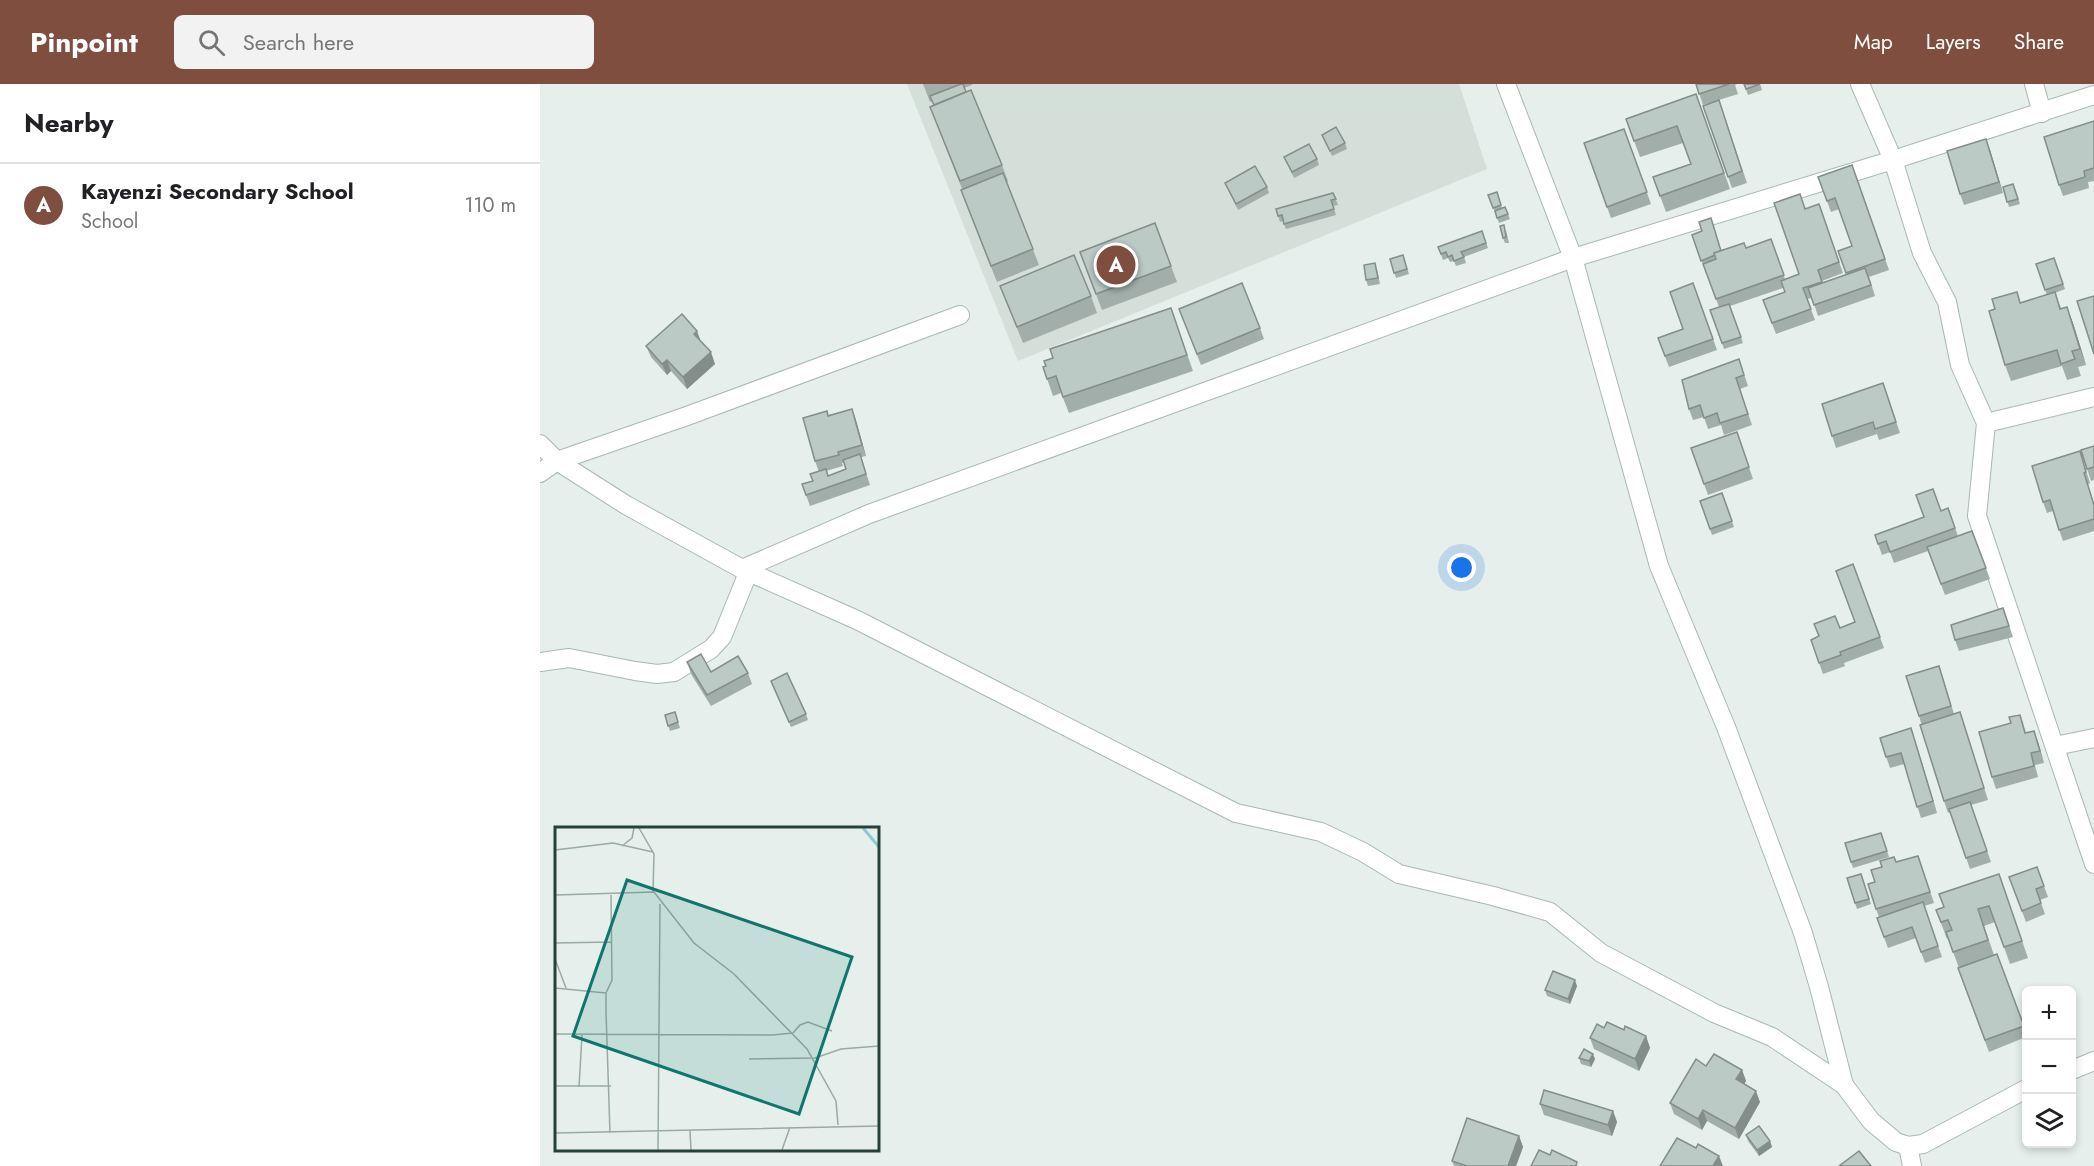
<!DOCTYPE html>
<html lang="en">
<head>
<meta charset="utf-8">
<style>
  :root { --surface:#fff; --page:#f2f2f2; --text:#202124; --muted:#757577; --line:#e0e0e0; --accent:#7f4e3f }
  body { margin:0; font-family:Jost,sans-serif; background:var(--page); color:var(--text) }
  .controls { position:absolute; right:18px; bottom:18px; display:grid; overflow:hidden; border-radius:9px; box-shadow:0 3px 9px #0003 }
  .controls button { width:54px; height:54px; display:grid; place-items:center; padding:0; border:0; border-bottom:2px solid var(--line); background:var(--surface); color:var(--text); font:30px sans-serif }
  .you { position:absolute; left:922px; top:484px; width:21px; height:21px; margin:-15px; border:4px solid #fff; border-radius:50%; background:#1a73e8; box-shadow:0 0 0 9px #1a73e833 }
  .badge { display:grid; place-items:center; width:39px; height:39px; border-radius:50%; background:var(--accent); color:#fff; font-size:20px; font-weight:700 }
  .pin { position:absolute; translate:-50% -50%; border:3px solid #fff; box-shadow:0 2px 6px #0006 }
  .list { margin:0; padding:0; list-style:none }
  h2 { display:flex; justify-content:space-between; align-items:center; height:78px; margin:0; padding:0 24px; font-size:26px }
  h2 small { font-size:20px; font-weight:400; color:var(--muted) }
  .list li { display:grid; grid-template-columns:39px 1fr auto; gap:18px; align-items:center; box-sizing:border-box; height:84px; padding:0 24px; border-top:2px solid var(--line) }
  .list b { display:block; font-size:22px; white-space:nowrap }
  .list p { margin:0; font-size:20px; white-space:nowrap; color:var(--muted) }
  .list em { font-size:20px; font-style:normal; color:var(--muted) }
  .icon { flex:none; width:33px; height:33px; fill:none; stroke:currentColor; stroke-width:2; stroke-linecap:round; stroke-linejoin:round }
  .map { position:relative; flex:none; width:1554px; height:1082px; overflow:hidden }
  header { display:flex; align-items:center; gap:36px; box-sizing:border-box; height:84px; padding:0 30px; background:var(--accent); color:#fff }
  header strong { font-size:28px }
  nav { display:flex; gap:33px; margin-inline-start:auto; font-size:21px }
  .search { width:420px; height:54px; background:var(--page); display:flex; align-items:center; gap:15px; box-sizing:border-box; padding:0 21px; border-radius:9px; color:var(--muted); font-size:22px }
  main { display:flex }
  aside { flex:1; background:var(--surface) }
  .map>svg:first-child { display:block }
  .built { fill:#d4dfda }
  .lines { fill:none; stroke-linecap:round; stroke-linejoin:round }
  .minor-casing { stroke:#a8b8b2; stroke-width:20 }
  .minor { stroke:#fff; stroke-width:18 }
  .wall { fill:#a1aea9; fill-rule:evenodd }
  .shaded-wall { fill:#838d89 }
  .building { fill:#bbcac4; stroke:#838d89; stroke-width:1.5 }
  .inset-river { fill:none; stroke:#8ec9d4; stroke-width:3 }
  .inset-road { fill:none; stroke:#98aaa4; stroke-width:1.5 }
  .view { fill:#0f766e; fill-opacity:0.15; stroke:#0f766e; stroke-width:3 }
  .inset-edge { fill:none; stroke:#24423a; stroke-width:3 }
</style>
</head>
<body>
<header>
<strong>Pinpoint</strong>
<div class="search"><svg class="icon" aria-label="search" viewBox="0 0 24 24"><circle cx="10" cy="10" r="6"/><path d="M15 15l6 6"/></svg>Search here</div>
<nav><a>Map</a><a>Layers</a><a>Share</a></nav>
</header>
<main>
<aside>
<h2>Nearby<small></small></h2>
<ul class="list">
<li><span class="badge">A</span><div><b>Kayenzi Secondary School</b><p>School</p></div><em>110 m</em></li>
</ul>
</aside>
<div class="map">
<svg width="1554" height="1082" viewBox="0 0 1554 1082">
  <rect width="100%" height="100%" fill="#e6efeb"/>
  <path class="built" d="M367,0H919L947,85L478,277Z"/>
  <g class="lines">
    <defs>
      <g id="minor">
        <path d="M966,0L1033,174L1119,482L1186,643L1263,849L1279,903L1304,1001"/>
        <path d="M1320,0L1353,76L1382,169L1407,218L1420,281L1446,339L1437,432L1554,780"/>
        <path d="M1494,0L1502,29"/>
        <path d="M1446,339L1554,313"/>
        <path d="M0,360L17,377L86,421L202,485L317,536L696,729L781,748L823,768L859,790L953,812L1010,828L1061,869L1174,929L1232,953L1304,1001L1331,1037L1356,1058L1368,1062L1383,1060L1486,1005"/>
        <path d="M0,389L17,377L147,332L420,231"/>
        <path d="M0,578L29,574L95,587L117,590L134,588L171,565L182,553L208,489L202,485L329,430L1033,174L1353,76L1554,11"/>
        <path d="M1515,662L1554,654"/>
        <path d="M1532,986L1554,977"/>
        <path d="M1368,1062L1372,1082"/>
      </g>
    </defs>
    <use href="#minor" class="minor-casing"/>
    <use href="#minor" class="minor"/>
  </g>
  <g class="wall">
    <path d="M383,0H432V1L424,4L462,81L468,97L467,98L499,181L457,198L427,122L421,106L422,105L390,23L394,21L392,17L390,18Z"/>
    <path d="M1156,0H1197L1195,1L1198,10L1163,21Z"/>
    <path d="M1204,0H1220L1222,6L1208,11Z"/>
    <path d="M1156,10L1190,105L1126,128L1113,93L1151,80L1143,59L1100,73L1086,35Z"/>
    <path d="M1179,16L1207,99L1192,104L1163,22Z"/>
    <path d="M1554,37V97L1548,98L1549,104L1523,112L1519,101Z"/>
    <path d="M1084,45L1111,120L1071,134L1044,59Z"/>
    <path d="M782,51L805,59L807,65L792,72Z"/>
    <path d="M1450,66L1463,109L1424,121L1420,110Z"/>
    <path d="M744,73L777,75L779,81L754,94Z"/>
    <path d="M1312,81L1349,186L1329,193L1335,212L1278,232L1272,214L1267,215L1275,236L1236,250L1223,216L1245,208L1243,204L1190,222L1203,259L1184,265L1170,226L1179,223L1152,151L1181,166L1206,164L1231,155L1245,195L1259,190L1265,125L1279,120L1303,189L1282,197L1283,199L1307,191L1298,167L1312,162L1299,125L1291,128L1278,93Z"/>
    <path d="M685,99L727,103L729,109L698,126Z"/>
    <path d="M1473,100L1480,120L1469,123L1463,103Z"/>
    <path d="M957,108L962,124L965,123L970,135L959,139L948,111Z"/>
    <path d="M793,109L798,121L793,122L796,131L746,145L743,137L740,138L736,125Z"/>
    <path d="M615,139L637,198L562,226L540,168Z"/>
    <path d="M966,146L969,159H965L963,154Z"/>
    <path d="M942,147L948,164L924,173L926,179L916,182L914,177L910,178L908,174L903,176L898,163Z"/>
    <path d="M1514,174L1525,205L1515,209L1521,224L1533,239L1546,281L1538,283L1541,292L1527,296L1522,282L1471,297L1465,281L1455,225L1477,208L1480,219L1507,211L1496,180Z"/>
    <path d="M850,175L865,177L869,190L856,194Z"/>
    <path d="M837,185L840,200L828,202L826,196Z"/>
    <path d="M1153,199L1177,266L1129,283L1118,254L1143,245Z"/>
    <path d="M460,202L551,212L557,229L483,259Z"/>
    <path d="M631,224L653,287L529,329L521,309L513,312L503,283L506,282L513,274Z"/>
    <path d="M639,225L720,244L724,255L661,281Z"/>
    <path d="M161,258L175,280L147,305L131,287L127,291L111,273L106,262Z"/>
    <path d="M1199,275L1208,302L1200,305L1212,341L1184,351L1181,341L1168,345L1164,333L1153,336L1149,325Z"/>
    <path d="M1343,299L1360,349L1339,356L1337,350L1296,364L1282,320Z"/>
    <path d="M312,325L326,372L321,373L330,401L270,422L262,400L273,397L279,388L275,377L287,327L288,331ZM304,378L306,385L288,392L286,387L303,382L302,379Z"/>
    <path d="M1197,348L1213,395L1168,411L1151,364Z"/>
    <path d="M1554,362V396L1551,397L1541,366Z"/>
    <path d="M1540,367L1550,399L1548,400L1554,419V447L1523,457L1513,427L1507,429L1503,418Z"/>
    <path d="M1182,409L1194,443L1172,451L1160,417Z"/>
    <path d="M1408,424L1418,452L1432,447L1450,495L1405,511L1388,467L1354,479L1350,468L1342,471L1335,451Z"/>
    <path d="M1313,480L1344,564L1304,579L1305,582L1283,590L1271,556L1315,539Z"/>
    <path d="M1463,524L1473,553L1419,567L1415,556Z"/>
    <path d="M147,578L171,588L208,589L212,600L171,622L151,590Z"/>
    <path d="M1403,594L1414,630L1420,628L1448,716L1431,721L1451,778L1430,785L1410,728L1408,729L1404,717L1379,632Z"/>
    <path d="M231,597L266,630L268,636L251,643Z"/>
    <path d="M135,628L140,644L130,647L125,631Z"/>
    <path d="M1480,631L1486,649L1498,658L1504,679L1495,681L1498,693L1456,705L1452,693Z"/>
    <path d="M1340,654L1375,656L1397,729L1381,734L1364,680L1350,684Z"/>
    <path d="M1341,749L1349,773L1313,784L1311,778Z"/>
    <path d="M1356,778L1382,783L1394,819L1384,822L1402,873L1385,879L1376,854L1348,864L1337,834L1339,833L1336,825L1335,798Z"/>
    <path d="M1497,783L1508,813L1500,816L1505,830L1486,838L1469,793Z"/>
    <path d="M1321,790L1331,820L1317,825L1307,794Z"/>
    <path d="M1459,790L1488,874L1470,880L1455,838L1444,842L1454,871L1484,942L1486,948V953L1449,968L1418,884H1419L1408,854L1407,855L1396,826L1404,823Z"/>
    <path d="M1037,902L1030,920L1007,912L1005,906Z"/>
    <path d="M1064,944L1084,946L1106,952L1110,964L1099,987L1054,965L1050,954Z"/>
    <path d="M1039,974L1055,975L1051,983L1041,980Z"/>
    <path d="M1166,982L1202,986L1206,997L1204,1000L1220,1018L1199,1055L1167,1037L1162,1046L1134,1030L1130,1019Z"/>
    <path d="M1000,1020L1073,1027L1077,1038L1072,1052L1004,1031Z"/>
    <path d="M1206,1051L1230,1057L1232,1063L1219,1072L1208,1057Z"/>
    <path d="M979,1052L983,1063L976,1082H914L912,1077Z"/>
  </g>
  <g class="shaded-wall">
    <path d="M1446,55L1450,66L1463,109L1459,98Z"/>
    <path d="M1527,223L1533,239L1546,281L1540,265Z"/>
    <path d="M157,247L161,258L154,250Z"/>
    <path d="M171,268L175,280L147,305L143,293Z"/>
    <path d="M127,276L131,287L127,291L122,280Z"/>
    <path d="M312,325L316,336L326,372L322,361Z"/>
    <path d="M1371,644L1375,656L1397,729L1393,717Z"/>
    <path d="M1494,647L1498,658L1504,679L1500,667Z"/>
    <path d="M1035,896L1037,902L1030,920L1028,915Z"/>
    <path d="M1106,952L1110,964L1099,987L1095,975Z"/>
    <path d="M1053,970L1055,975L1051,983L1049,977Z"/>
    <path d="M1202,986L1206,997L1200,1006L1196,995Z"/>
    <path d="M1216,1007L1220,1018L1199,1055L1195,1044Z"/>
    <path d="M1163,1026L1167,1037L1162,1046L1158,1035Z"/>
    <path d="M1073,1027L1077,1038L1072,1052L1068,1041Z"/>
    <path d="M979,1052L983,1063L976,1082H968Z"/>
    <path d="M1230,1057L1232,1063L1219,1072L1217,1066Z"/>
    <path d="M1179,1072L1183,1082H1173Z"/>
  </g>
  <g class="building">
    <path d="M421,0H423L426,8L394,21L390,12Z"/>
    <path d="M1156,0H1189L1159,10Z"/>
    <path d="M1204,0H1220L1206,5Z"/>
    <path d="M431,6L462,81L420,97L390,23Z"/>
    <path d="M1156,10L1184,89L1120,112L1113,93L1151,80L1137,42L1094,57L1086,35Z"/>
    <path d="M1179,16L1202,87L1188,93L1163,22Z"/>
    <path d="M1554,37V84L1544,87L1545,93L1519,101L1504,53Z"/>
    <path d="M796,43L805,59L790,67L782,51Z"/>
    <path d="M1084,45L1107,108L1067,123L1044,59Z"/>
    <path d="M1446,55L1459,98L1420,110L1407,67Z"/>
    <path d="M769,60L777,75L752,88L744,73Z"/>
    <path d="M1312,81L1345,175L1306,189L1298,167L1312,162L1295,114L1287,117L1278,93Z"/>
    <path d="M715,82L727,103L696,120L685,99Z"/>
    <path d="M463,89L493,165L451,182L421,106Z"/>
    <path d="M1473,100L1478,115L1467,118L1463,103Z"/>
    <path d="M957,108L961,121L953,124L948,111Z"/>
    <path d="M793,109L796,115L791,116L794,125L744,140L742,131L738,132L736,125Z"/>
    <path d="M1260,110L1265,125L1279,120L1299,178L1278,186L1282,198L1263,204L1271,225L1232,239L1223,216L1245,208L1241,197L1259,190L1234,119Z"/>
    <path d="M965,123L968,130L957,134L955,127Z"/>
    <path d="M1171,134L1181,167L1174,169L1175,171L1161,177L1152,151L1162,147L1159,138Z"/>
    <path d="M615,139L631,182L556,210L540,168Z"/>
    <path d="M964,141L966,153L963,154L960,142Z"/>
    <path d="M942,147L946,159L921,168L924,173L914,177L912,171L908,173L906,168L901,170L898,163Z"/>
    <path d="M1231,155L1244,191L1176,215L1163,180L1176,175L1174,169L1204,159L1206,164Z"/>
    <path d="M534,171L551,212L477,243L460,202Z"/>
    <path d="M863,171L867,185L854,189L850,175Z"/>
    <path d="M1514,174L1523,200L1505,206L1496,180Z"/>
    <path d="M835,179L838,194L826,196L824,181Z"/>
    <path d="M1325,184L1331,201L1274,221L1268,204Z"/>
    <path d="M702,199L720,244L657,270L639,225Z"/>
    <path d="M1153,199L1173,255L1125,272L1118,254L1143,245L1130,208Z"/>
    <path d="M1477,208L1480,219L1515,208L1520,225L1527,223L1540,265L1532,267L1535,275L1521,280L1517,266L1465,281L1449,227L1455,225L1452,215Z"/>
    <path d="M1554,212V270L1537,217Z"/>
    <path d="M1189,220L1201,253L1182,259L1170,226Z"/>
    <path d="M631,224L647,271L523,313L516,292L507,295L503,283L506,282L504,277L513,274L510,265Z"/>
    <path d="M142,230L157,247L154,250L171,268L143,293L127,276L122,280L106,262Z"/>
    <path d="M1199,275L1204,291L1196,294L1208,330L1180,339L1177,329L1164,334L1160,321L1149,325L1142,296Z"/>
    <path d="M1343,299L1356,338L1335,345L1333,338L1292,352L1282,320Z"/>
    <path d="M312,325L322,361L298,368L299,371L275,377L263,334L287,327L288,332Z"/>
    <path d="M1197,348L1209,383L1164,400L1151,364Z"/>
    <path d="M1554,362V383L1547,385L1541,366Z"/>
    <path d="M1540,367L1546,388L1544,389L1554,421V435L1519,446L1510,416L1503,418L1492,382Z"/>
    <path d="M320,370L326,390L266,411L262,400L273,397L270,390L286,385L288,392L306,385L303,376Z"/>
    <path d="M1393,405L1401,427L1408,424L1415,444L1350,468L1346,457L1338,460L1335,451L1384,433L1376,411Z"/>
    <path d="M1182,409L1192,437L1170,445L1160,417Z"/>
    <path d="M1432,447L1446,484L1401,500L1387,463Z"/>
    <path d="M1313,480L1340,553L1300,568L1301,571L1279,579L1271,556L1279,552L1274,540L1295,532L1300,544L1315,538L1296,487Z"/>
    <path d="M1463,524L1469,542L1415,556L1411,541Z"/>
    <path d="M161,570L171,588L198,572L208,589L167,611L147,578Z"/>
    <path d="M1399,582L1411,622L1379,632L1366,592Z"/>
    <path d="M247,589L266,630L249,638L231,597Z"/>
    <path d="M135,628L138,638L128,642L125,631Z"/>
    <path d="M1420,628L1444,704L1404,717L1380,641Z"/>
    <path d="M1480,631L1485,649L1494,647L1500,667L1491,669L1494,682L1452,693L1439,648L1471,639L1469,633Z"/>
    <path d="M1371,644L1393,717L1377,723L1361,669L1346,673L1340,654Z"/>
    <path d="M1430,718L1447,767L1426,774L1409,725Z"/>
    <path d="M1341,749L1347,767L1311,778L1305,759Z"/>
    <path d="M1378,772L1390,808L1336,825L1328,800L1335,798L1331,786L1342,783L1340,777L1354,773L1356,778Z"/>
    <path d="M1497,783L1504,802L1496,805L1501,819L1482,827L1469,793Z"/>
    <path d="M1321,790L1329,815L1315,819L1307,794Z"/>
    <path d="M1459,790L1482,857L1464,863L1449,822L1438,825L1448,856L1413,868L1406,848L1412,846L1408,836L1401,838L1396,826L1404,823L1399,810Z"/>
    <path d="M1383,818L1398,862L1381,868L1372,843L1344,853L1337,834Z"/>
    <path d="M1457,870L1484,942L1445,956L1418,884Z"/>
    <path d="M1013,887L1035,896L1028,915L1005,906Z"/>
    <path d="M1067,938L1084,946L1085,942L1106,952L1095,975L1050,954L1057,940L1064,944Z"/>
    <path d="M1044,965L1053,970L1049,977L1039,974Z"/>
    <path d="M1174,970L1202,986L1196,995L1216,1007L1195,1044L1163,1026L1158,1035L1130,1019L1156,975L1166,982Z"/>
    <path d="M1004,1006L1073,1027L1068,1041L1000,1020Z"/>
    <path d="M927,1034L979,1052L968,1082H927L912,1077Z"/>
    <path d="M1219,1042L1230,1057L1217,1066L1206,1051Z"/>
    <path d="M1137,1054L1156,1064L1158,1060L1179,1072L1173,1082H1120Z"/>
    <path d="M999,1066L1010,1071L1012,1066L1037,1078L1036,1082H991Z"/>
    <path d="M1319,1067L1331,1082H1299Z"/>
  </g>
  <g transform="translate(15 743)">
    <rect width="324" height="324" fill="#e6efeb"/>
    <path class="inset-river" d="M308,1L324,20"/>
    <path class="inset-road" d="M84,1L99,27L98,65M67,19L77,11L79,1M0,23L58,16L98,25M0,68L99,65L139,116L179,147L252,222L281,274L283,298M0,116L57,115M0,132L11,161M0,161L51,166M0,207L217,208L238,206L245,198L253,195L277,204M194,232L260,231L286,222L324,219M0,259H56M24,260L27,208M135,304L136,323M0,306L324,299M55,306L51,185V166L57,153L56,68M103,323L105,77M227,323L235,300"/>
    <path class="view" d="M72,53L297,130L244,287L18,209Z"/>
    <rect width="324" height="324" class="inset-edge"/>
  </g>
</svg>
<div class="controls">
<button>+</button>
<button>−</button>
<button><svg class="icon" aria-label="layers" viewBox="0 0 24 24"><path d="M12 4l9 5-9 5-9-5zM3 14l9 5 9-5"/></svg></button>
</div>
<div class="you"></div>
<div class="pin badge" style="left:576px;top:181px">A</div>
</div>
</main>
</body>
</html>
